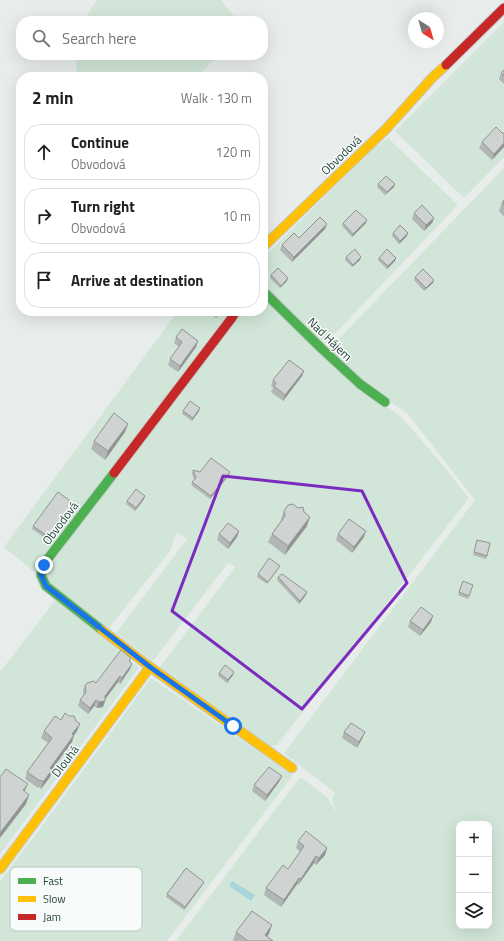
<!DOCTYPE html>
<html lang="en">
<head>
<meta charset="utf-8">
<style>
  :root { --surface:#fff; --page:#f2f2f2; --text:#202124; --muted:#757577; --line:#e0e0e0 }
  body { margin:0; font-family:"Titillium Web",sans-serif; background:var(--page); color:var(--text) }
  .controls { position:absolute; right:12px; bottom:12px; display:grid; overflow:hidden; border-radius:8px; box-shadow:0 4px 16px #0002 }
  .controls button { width:36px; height:36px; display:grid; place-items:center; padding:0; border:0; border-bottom:1px solid var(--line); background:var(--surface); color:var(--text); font:20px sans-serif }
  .compass { position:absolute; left:408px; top:12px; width:36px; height:36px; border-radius:50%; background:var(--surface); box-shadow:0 4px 16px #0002; rotate:143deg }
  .stop { position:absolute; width:12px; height:12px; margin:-9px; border:3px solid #1a73e8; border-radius:50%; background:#fff }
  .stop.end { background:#1a73e8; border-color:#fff; box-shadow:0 1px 4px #0008 }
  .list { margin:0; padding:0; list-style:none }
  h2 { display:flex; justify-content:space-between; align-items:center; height:52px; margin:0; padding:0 16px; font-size:17px }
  h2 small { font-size:13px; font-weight:400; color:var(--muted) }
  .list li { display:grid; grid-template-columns:26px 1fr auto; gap:12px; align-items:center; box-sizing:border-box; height:56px; margin:0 8px 8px; padding:0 8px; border:1px solid var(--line); border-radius:16px }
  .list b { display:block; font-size:15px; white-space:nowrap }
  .list p { margin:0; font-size:13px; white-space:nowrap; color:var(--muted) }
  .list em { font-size:13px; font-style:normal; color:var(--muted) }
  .icon { flex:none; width:22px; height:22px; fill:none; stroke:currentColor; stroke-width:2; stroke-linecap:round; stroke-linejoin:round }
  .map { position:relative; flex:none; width:504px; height:941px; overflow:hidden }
  .search { position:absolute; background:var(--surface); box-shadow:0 4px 16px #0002; left:16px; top:16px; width:252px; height:44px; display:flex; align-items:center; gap:10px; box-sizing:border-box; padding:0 14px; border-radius:16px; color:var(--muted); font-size:15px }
  .panel { position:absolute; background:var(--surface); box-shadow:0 4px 16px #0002; left:16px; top:72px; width:252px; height:244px; border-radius:16px }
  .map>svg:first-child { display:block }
  .green { fill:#d1e6d8; fill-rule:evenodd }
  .water { fill:#a9d4db }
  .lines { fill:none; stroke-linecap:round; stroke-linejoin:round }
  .fast-casing { stroke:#c3cbc8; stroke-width:11 }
  .slow-casing { stroke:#c3cbc8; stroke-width:11 }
  .jam-casing { stroke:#c3cbc8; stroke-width:11 }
  .fast { stroke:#4caf50; stroke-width:9 }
  .slow { stroke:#ffc107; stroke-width:9 }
  .jam { stroke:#c62828; stroke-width:9 }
  .wall { fill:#b2b6b5 }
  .shaded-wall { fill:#919493 }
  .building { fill:#cfd4d2; stroke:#919493 }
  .route { stroke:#1a73e8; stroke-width:5 }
  .marked { fill:none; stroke:#7b2cbf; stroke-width:3; stroke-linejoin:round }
  .labels { text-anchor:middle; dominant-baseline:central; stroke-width:3; stroke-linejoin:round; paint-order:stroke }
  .street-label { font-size:12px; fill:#24423a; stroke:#f7fbf9 }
  .key { fill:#f7fbf9; stroke:#b8c4c0; stroke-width:1 }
  .key-label { font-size:11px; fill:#24423a }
</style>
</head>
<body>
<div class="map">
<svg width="504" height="941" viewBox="0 0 504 941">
  <rect width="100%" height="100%" fill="#e8edeb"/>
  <g class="green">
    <path d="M97,0H221L238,21H83Z"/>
    <path d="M504,22V157L464,198L395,131Z"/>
    <path d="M77,55H218L197,77H78L76,67Z"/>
    <path d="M388,138L458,205L323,346L263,286V258L373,149Z"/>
    <path d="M504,168V941H176L300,777L327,797L337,813L332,799L335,793L284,753L475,500L407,413L371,389L328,350ZM459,824H489V926H459Z"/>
    <path d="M263,299L362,388L402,418L436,457L469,498L277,745L269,746L160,667L235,567L228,563L153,661L116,633L187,539L177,532L170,551L109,628L49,582L47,567L242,311H263Z"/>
    <path d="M178,311H230L34,572L4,547Z"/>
    <path d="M57,598L139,668L0,854V672Z"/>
    <path d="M151,678L293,775L167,941H0V881L36,834Z"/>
  </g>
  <path class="water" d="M232,881L255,895L251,901L229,886Z"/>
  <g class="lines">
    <defs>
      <g id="fast">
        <path d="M263,291L322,349L360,384L385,402"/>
        <path d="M102,630L46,586L41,575L43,565L114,473"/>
      </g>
      <g id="slow">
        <path d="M263,247L386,129L432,78L446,65"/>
        <path d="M102,630L150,667L292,768"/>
        <path d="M0,869L150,667"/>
      </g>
      <g id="jam">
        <path d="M446,65L504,8"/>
        <path d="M114,473L231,319L236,311"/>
      </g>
    </defs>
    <use href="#fast" class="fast-casing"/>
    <use href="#slow" class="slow-casing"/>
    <use href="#jam" class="jam-casing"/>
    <use href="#fast" class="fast"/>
    <use href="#slow" class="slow"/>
    <use href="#jam" class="jam"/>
  </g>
  <g class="wall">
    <path d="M504,70V84L499,79L501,73Z"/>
    <path d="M502,133L492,160L479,148L482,142Z"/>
    <path d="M378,184H395L394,187L385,195L377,187Z"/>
    <path d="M504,200V217L499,211L502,203Z"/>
    <path d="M414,213L434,218L432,223L424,231L412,219Z"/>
    <path d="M343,223H366L352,237L342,226Z"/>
    <path d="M325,229L292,262L280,250L282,245L299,238Z"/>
    <path d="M393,233L407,236L399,244L392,236Z"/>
    <path d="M346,257L360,260L352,267L345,260Z"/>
    <path d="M379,258H396L395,261L387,269L378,260Z"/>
    <path d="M271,275L287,281L280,288L270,278Z"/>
    <path d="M415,277L433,283L424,291L414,280Z"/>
    <path d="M207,311H222L216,318Z"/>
    <path d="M176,337L196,347L178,372L168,365L170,359L179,347L174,343Z"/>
    <path d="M304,371L302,376L283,401L271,392L273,388L271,386L273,380Z"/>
    <path d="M183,411H199L192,421L182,414Z"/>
    <path d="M128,424L125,432L105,460L91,449L94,441Z"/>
    <path d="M193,470L200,472L229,475L210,499L191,485L194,480L192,473Z"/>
    <path d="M145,496L144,499L135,511L126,504L127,501Z"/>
    <path d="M74,504L73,507L48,540L32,529L33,526Z"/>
    <path d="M284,511L304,512L307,526L285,555L268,542L272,534L281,521V519Z"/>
    <path d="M239,531L237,537L228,549L217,540L219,534Z"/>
    <path d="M338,534L364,537L352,553L336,540Z"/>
    <path d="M477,540L487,556L486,559L473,555Z"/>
    <path d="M278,569L267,584L257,577L258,574Z"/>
    <path d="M278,577L306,595L299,604L277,580Z"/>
    <path d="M463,581L473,585L468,599L458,595Z"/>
    <path d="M433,616L431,622L420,636L408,627L410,621Z"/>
    <path d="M131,658L130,662L132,664L130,669L120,684L118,682L105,699V701L103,707L97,708L94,706L88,714L78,706L80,700L84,696L83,691L85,686L96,683Z"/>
    <path d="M219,673L233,675L227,683L218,676Z"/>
    <path d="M61,720L77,731L74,735L72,742L52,769L50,777L41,789L39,787L38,788L25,779L27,772L48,743L41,738L44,731Z"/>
    <path d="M344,732L363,737L357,748L342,738Z"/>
    <path d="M282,776L279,782L265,801L252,791L254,785Z"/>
    <path d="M298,841L327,848L325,855L316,865L314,863L298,885L297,884L281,907L264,895L266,888L288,869L300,852L296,848Z"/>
    <path d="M204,882L203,884L184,910L166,897L167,894Z"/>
    <path d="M236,932L269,934L267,936L273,941H234L233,940Z"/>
  </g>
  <g class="shaded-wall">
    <path d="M504,143V147L492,160L494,154Z"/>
    <path d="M395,184L394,187L385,195L387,192Z"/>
    <path d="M434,218L432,223L424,231L426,225Z"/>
    <path d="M367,220L366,223L352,237L353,234Z"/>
    <path d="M327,224L325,229L292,262L294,257Z"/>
    <path d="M408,233L407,236L399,244L400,241Z"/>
    <path d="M361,257L360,260L352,267L353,265Z"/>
    <path d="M396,258L395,261L387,269L388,266Z"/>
    <path d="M288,278L287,281L280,288L281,286Z"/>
    <path d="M434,280L433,283L424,291L426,288Z"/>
    <path d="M219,311H222L216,318L219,312Z"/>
    <path d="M198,341L196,347L178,372L180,366Z"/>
    <path d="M304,371L302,376L283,401L285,395Z"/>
    <path d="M200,408L199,411L192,421L193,418Z"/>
    <path d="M128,424L125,432L105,460L108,451Z"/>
    <path d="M230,472L229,475L210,499L211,496Z"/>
    <path d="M145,496L144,499L135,511L136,508Z"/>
    <path d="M74,504L73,507L48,540L49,537Z"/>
    <path d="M310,517L307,526L285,555L288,546Z"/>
    <path d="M239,531L237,537L228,549L230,543Z"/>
    <path d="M366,531L364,537L352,553L354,547Z"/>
    <path d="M307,592L306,595L299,604L300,601Z"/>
    <path d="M433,616L431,622L420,636L423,630Z"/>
    <path d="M132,664L130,669L120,684L122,678Z"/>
    <path d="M234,672L233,675L227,683L228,680Z"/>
    <path d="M120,676L118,682L104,701H105L103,707L97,708L99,702L105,696Z"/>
    <path d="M96,700L94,706L88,714L90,708Z"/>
    <path d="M80,724L77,731L70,741L72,734Z"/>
    <path d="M365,732L363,737L357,748L359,742Z"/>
    <path d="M74,735L72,742L48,775L50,768Z"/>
    <path d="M52,770L50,777L41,789L43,782Z"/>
    <path d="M282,776L279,782L265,801L267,795Z"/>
    <path d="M28,784L24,792L23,790Z"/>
    <path d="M29,795L26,804L0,838V833Z"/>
    <path d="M327,848L325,855L316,865L319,858Z"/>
    <path d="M316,856L314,863L298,885L301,879Z"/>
    <path d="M299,878L297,884L281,907L284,900Z"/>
    <path d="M204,882L203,884L184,910L185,907Z"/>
    <path d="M272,925L269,934L263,941L265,935Z"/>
  </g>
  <g class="building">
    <path d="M504,70V76L501,73Z"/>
    <path d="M496,127L502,133H504V143L494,154L482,142Z"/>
    <path d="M386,176L395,184L387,192L378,184Z"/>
    <path d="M504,200V205L502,203Z"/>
    <path d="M422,205L434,218L426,225L414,213Z"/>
    <path d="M356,210L367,220L353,234L343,223Z"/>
    <path d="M320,217L327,224L294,257L282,245L294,233L299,238Z"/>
    <path d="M400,225L408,233L400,241L393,233Z"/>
    <path d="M355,249L361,257L353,265L346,257Z"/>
    <path d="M387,249L396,258L388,266L379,258Z"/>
    <path d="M278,268L288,278L281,286L271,275Z"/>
    <path d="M423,269L434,280L426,288L415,277Z"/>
    <path d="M182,329L198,341L180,366L170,359L182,342L176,337Z"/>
    <path d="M289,360L304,371L285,395L274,386L276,383L273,380Z"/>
    <path d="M190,401L200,408L193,418L183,411Z"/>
    <path d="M114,413L128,424L108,451L94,441Z"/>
    <path d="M211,458L230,472L211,496L192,482L196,478L193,470L200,472Z"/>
    <path d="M136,489L145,496L136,508L127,501Z"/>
    <path d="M58,492L74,504L49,537L33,526Z"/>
    <path d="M293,504L298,508L303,507L304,512L310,517L288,546L272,534L285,516L284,511L288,505Z"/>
    <path d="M349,519L366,531L354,547L338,534Z"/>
    <path d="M228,523L239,531L230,543L219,534Z"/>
    <path d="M477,540L490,543L487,556L474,552Z"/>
    <path d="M269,558L280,566L268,582L258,574Z"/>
    <path d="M282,574L307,592L300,601L278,577Z"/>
    <path d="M463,581L473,585L469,596L459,592Z"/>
    <path d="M421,607L433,616L423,630L410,621Z"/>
    <path d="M121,650L131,658L129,661L132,664L122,678L120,676L105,696V701L99,702L96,700L90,708L80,700L86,692L85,686L87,683L94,681L96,683Z"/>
    <path d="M225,665L234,672L228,680L219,673Z"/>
    <path d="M65,713L69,716H74L76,721L80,724L72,734L74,735L50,768L52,770L43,782L41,780L40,781L27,772L52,738L44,731L55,716L61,720Z"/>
    <path d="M351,723L365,732L359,742L344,732Z"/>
    <path d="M269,767L282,776L267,795L254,785Z"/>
    <path d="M6,769L28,784L23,790L29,795L0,833V777Z"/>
    <path d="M306,831L327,848L319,858L316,856L301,879L299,878L284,900L266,888L283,865L288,869L304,846L298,841Z"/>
    <path d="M186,868L204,882L185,907L167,894Z"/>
    <path d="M252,911L272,925L265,935L273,941H248L236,932Z"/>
  </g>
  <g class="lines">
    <path class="route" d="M44,565L41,575L46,586L108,634L150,667L233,726"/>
  </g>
  <path class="marked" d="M223,476L362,491L407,583L302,709L172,611Z"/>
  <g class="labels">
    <g class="street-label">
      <text transform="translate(341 155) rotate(-44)">Obvodová</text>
      <text transform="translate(330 339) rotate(44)">Nad Hájem</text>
      <text transform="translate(60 523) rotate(-53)">Obvodová</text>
      <text transform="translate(65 761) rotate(-53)">Dlouhá</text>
    </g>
  </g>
  <rect x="10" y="867" width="132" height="64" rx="6" class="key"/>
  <rect x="18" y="878" width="18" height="6" fill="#4caf50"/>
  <rect x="18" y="896" width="18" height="6" fill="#ffc107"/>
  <rect x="18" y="914" width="18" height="6" fill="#c62828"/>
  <g class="key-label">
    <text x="43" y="885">Fast</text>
    <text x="43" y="903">Slow</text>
    <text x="43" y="921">Jam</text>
  </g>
</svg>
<div class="controls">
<button>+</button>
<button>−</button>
<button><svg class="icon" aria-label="layers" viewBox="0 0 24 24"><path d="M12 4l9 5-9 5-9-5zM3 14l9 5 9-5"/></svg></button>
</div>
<svg class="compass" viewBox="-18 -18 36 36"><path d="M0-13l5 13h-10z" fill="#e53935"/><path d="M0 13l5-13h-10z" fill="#757577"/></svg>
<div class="stop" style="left:233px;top:726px"></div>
<div class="stop end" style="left:44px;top:565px"></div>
<div class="search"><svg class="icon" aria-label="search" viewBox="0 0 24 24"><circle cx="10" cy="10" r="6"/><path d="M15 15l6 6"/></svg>Search here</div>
<section class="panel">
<h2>2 min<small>Walk · 130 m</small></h2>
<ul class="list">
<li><svg class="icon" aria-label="ahead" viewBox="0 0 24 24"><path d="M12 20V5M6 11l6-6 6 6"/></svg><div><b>Continue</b><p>Obvodová</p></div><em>120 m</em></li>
<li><svg class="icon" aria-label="right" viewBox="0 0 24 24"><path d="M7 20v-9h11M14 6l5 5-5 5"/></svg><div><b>Turn right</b><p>Obvodová</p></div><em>10 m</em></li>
<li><svg class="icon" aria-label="arrive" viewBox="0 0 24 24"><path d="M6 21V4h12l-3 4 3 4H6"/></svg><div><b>Arrive at destination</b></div></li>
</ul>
</section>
</div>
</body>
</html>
